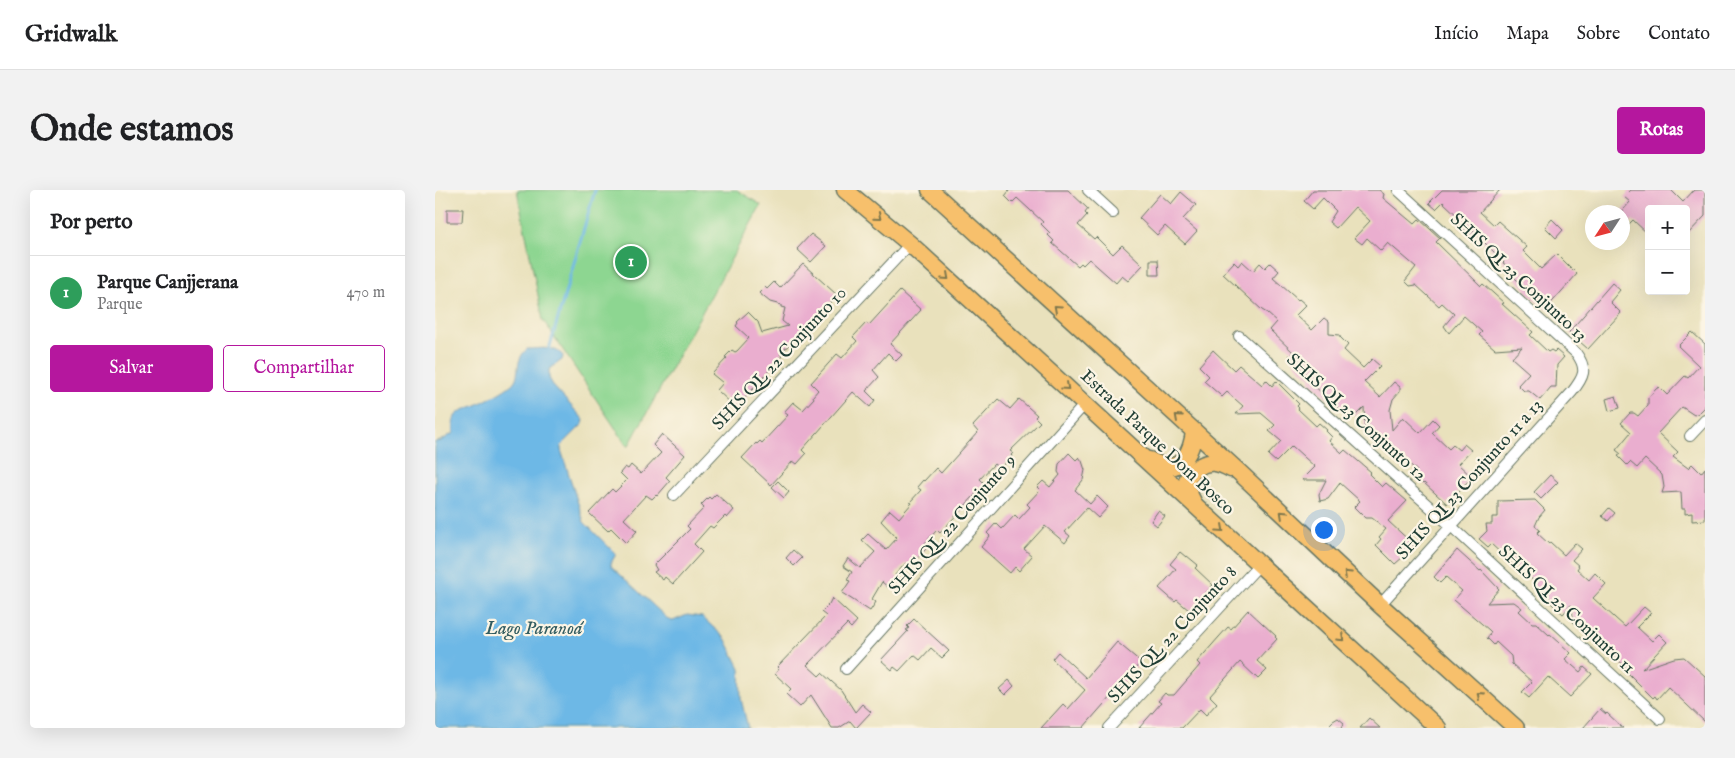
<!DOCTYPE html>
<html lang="pt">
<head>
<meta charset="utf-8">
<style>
  :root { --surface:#fff; --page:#f2f2f2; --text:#202124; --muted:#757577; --line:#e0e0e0; --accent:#b5179e }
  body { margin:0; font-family:"IM FELL English",serif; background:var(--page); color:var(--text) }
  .controls { position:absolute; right:15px; top:15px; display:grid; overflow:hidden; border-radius:5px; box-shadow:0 5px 20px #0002 }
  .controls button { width:45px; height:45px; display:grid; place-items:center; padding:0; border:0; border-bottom:1px solid var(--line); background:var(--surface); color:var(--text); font:25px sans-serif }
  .compass { position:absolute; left:1150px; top:15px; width:45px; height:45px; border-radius:50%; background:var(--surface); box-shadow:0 5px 20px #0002; rotate:234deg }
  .you { position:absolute; left:888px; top:339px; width:18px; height:18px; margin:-12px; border:4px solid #fff; border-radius:50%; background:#1a73e8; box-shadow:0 0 0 8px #1a73e833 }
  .badge { display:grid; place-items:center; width:32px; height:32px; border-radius:50%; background:var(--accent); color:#fff; font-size:16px; font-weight:700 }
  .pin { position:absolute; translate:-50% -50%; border:2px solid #fff; box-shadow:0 1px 5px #0006 }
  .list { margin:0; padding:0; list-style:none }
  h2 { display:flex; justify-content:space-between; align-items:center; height:65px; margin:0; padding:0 20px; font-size:21px }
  h2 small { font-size:16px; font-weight:400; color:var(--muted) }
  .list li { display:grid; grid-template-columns:32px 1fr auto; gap:15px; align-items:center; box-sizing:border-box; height:75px; padding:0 20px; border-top:1px solid var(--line) }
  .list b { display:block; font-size:19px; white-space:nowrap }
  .list p { margin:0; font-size:16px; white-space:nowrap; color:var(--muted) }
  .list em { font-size:16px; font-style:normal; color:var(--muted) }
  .actions { display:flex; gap:10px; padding:15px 20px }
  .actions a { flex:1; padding:11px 0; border:1px solid var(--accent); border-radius:5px; text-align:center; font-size:18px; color:var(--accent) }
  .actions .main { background:var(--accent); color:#fff }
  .map { position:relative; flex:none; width:1270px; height:538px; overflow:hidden; border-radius:5px }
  header { display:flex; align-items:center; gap:30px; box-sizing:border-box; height:70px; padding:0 25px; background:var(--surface); border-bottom:1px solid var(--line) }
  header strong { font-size:24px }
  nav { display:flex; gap:28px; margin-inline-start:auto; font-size:18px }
  .intro { display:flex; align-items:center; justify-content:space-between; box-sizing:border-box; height:120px; padding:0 30px }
  h1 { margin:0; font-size:35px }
  .button { padding:12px 22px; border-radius:5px; background:var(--accent); color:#fff; font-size:18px; font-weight:700 }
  main { display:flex; gap:30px; padding:0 30px }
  aside { flex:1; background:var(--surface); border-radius:5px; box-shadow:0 5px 20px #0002 }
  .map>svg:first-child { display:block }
  .green { fill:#8dd691; stroke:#568a62 }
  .water { fill:#6db8e6; stroke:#467a8d }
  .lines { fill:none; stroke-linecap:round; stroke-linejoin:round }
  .stream { stroke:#6db8e6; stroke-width:3 }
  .building { fill:#eaaecf }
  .minor-casing { stroke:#667664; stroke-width:12 }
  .primary-casing { stroke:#667664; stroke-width:19 }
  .minor { stroke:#fff; stroke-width:10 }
  .primary { stroke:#f7c06c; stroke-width:16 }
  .oneway { stroke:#80784d }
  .labels { text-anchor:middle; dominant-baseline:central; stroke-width:4.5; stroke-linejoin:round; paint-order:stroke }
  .street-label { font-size:18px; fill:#1f3d34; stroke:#fcf5e5 }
  .water-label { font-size:19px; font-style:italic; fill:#325c60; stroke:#fcf5e5 }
</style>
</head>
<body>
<header>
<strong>Gridwalk</strong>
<nav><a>Início</a><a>Mapa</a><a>Sobre</a><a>Contato</a></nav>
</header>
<div class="intro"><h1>Onde estamos</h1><a class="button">Rotas</a></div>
<main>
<aside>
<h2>Por perto<small></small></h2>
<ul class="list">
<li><span class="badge" style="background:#2e9e5b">1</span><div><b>Parque Canjjerana</b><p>Parque</p></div><em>470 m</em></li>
</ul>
<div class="actions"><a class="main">Salvar</a><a>Compartilhar</a></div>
</aside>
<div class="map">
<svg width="1270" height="538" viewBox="0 0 1270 538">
  <rect width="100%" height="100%" fill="#fcf5e5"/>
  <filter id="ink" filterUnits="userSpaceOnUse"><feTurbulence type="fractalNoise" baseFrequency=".02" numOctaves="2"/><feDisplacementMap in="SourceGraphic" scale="10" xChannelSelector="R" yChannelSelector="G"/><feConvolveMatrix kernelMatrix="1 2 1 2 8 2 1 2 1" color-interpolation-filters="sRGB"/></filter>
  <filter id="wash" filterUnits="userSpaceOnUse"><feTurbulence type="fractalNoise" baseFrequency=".0096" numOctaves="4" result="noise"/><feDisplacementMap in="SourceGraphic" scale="20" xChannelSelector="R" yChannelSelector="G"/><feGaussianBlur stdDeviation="1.12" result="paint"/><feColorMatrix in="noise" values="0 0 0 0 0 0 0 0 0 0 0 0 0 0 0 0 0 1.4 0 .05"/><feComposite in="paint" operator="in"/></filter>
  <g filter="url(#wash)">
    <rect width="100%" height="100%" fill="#e9e1bc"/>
    <path class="green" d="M82,0H302L326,15L193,257L108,130Z"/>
    <path class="water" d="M92,159C104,159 120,155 128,166L127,170L114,179V188L119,197L149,230L148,234L126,256V260L149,332L181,364L176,373V376L234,430L238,431L252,425L267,427L290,448L305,478L306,509L313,538H0V252L6,251L18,243C18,237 17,229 22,224C26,220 34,218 39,216C48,212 71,200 77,194C87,185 78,172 92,159Z"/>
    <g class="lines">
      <path class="stream" d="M113,163L160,0"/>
    </g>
    <g id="blocks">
      <g class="building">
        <path d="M573,0H633L653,19L650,23L652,25L643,35L659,49L661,47L678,64L687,55L708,75L693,91L687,86L681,93L654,69L648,75L646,73L643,76L617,53L619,51L613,45L615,43L606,34L608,32L582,8L577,13L570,6L574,1Z"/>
        <path d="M878,0H944L949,4L948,8L979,34L984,29L1005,48L1001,52L1046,96L1048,94L1069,113L1067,114L1098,142L1095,145L1113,162L1116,160L1119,162L1121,160L1129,167L1122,175L1121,197H1116L1105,210L1094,201H1089L1083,195L1094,183L1077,168L1087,157L1060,159L1044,145L1047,142L1029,126L1014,143L1009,136L1019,124L1007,113L1004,116L981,95L975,96L970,91L981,77L953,53L946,61L932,48L927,54L919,48L935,31L920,17L901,38L894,32L901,21L888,8L878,19L869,11Z"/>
        <path d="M1007,0H1065L1045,22L1059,35L1063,31L1092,57L1088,61L1106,79L1122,64L1142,84L1111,119L1093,104L1089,97L1076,84L1077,83L1071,78L1072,76L1068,73L1069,72L1038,41L1035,44L1023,34L1026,29L1008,12L1001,19L994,13Z"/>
        <path d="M1196,0H1236L1248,12L1259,0H1270V26L1251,46V19H1214V45L1198,30L1194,34L1188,28V20L1195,12L1189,7Z"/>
        <path d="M746,2L761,15L748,29L762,41L750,54L730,36L722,45L704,28L725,4L736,14Z"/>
        <path d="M12,19H28L27,32H12Z"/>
        <path d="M1117,29L1128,40L1121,48L1110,37Z"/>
        <path d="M376,44L391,56L376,72L362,59Z"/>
        <path d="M715,70H723L724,85H715Z"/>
        <path d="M807,71L818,81L825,73L830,78L835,73L844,81L838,88L863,110L864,109L871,115L861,125L877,140L889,128L894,132V144L905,145V147L913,155L909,160L928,178L937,169L945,176L929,192L945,207L959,192L965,197V201L958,209L955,220L957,240L968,227L985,243L998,229L1004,235L997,243L1014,259L1018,255L1024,260L1029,254L1036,260L1023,274L1037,287L1012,314L989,293L988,294L978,285L982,281L968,268L966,270L936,242L930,243L929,217L920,226L911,219L907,220L903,218L874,191L876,189L859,173L860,172L854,166L858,162L835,140L842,132L832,123L827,120L788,84L799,72L803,76Z"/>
        <path d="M368,74L402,105L371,139L370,138L345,164L347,166L301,218L282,200L288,193L277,184L292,168L290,167L297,160L300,162L302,161L314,148L301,136L303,133L302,132L313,122L323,132L327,143L353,136L347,131L350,118L346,117V115L335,112L324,103L330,97L332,99L339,92L345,98Z"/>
        <path d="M1177,93L1185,100L1175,112L1186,123L1153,159L1134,142Z"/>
        <path d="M465,101L486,120L455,154L467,165L461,171L453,163L438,180L444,187L431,201L440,210L435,217L418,202L367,260L371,264L362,274L358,271L336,295L307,268L321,253L322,254L325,251L327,253L353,225L349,222L358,212L368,220L379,208L378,206L383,200L376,193L402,164L407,168L422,151L418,147L431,133L434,135Z"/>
        <path d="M1257,142L1270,154V217L1264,223L1259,225L1247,217L1223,243L1243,262L1238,267L1253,278L1257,274L1266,283L1270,278V330L1257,331V323L1250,324V319H1247L1246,302L1227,303L1229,297L1227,285L1210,269L1202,278L1195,272L1192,275L1183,266L1186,264L1181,260L1196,242L1186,233L1195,223H1199L1203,226L1213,215V208L1221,199L1224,197L1232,205L1250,186L1253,188L1264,176L1243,156Z"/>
        <path d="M778,160L799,180L804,175L827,195L831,190L837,196L841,191L864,214L862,216L864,218L863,219L881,236L884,233L892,240L891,241L897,247L894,251L907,263L910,260L936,282L934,284L947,297L951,293L972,311L953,331L979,355L968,367L960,374L941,355L946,349L944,347L951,339L937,328H930L919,317L925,311L905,293L893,309L885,311L884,304L891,290H867L880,277L857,256L841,272L833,265L846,251L834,241L840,235L826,223L801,224L808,216L792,202L787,207L785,205L769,191L774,186L764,176Z"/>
        <path d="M1181,206L1185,218L1174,221L1171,209Z"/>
        <path d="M563,209L575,219L584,209L602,225L600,227L605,232L575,261L578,263L576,265L577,266L565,279L559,274L545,289L550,294L505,343L502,340L490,353L493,356L479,373L475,377L471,373L460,385L464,389L458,396L457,395L454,398L447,392L437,409L441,412L435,421L407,403L415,391L412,390L417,382L408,376L413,368L425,378L440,362L427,350L433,344L451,360L462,348L446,331L455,320L464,328L477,313L475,312L486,300L482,297L488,290L489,291L501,278L506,283L543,242L538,236Z"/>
        <path d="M227,244L250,265L231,287L235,291L222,306L221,305L217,309L211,305L189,329L202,341L191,353L176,338L173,341L154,323L177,299L180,302L192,290L185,283L190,277L193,279L196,275L206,284L226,263L218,255Z"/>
        <path d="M634,263L641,270L644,267L647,271L650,280L648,290L640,300L655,314L662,306L673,317L663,328L652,318L630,342L635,346L630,353L610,336L589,359L597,366L584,381L580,377L575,383L546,357L555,346L552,343L561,333L567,339L580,325L584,329L595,317L592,314L605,300L602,297L608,291L615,297L625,285L623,282L624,274Z"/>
        <path d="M1115,285L1123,292L1106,309L1099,302Z"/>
        <path d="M343,291L354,302L349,308L337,297Z"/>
        <path d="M281,304L299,320L292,328L290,326L278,338L275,336L259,354L267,362L238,394L230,387L228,390L219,382L222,380L219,375L255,339L252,336L269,318L266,315L274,307L276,309Z"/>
        <path d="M1100,310L1110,320L1104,327L1100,336L1105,340L1102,343L1114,354L1115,352L1129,365L1140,353L1147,359L1137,370L1144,376L1142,379L1154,390L1160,383L1171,394L1158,408L1190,437L1209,417L1216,423L1202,437L1217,451L1224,444L1232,452L1207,479L1239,468L1249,467L1270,486V532L1233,497L1222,509L1220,506L1218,508L1188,478L1190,476L1166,456H1162V451L1158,447L1159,446L1146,435L1139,433L1136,415L1128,424L1097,396L1100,392L1084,378L1083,379L1056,354L1053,357L1044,349L1052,341L1051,334H1057V327H1063V311Z"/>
        <path d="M1174,318L1180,323L1173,331L1167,326Z"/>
        <path d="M723,321L730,326L722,336L716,331Z"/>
        <path d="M358,360L367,368L359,376L351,368Z"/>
        <path d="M1022,360L1045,381L1046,380L1064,399L1052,413L1079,412L1087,418L1084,421L1097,433H1101L1114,445L1115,444L1136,463L1130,469L1145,482L1149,477L1157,484L1135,507L1113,487L1094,508L1087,502L1097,492L1077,474L1076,466L1061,452L1059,455L1052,448L1056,442L1054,440L1019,410L1027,401L1011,387L1005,393L999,387Z"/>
        <path d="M745,362L751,367L752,366L763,375L760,378L778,395L755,421L742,410L740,412L724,398L741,379L735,374Z"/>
        <path d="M397,408L422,431L416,438L412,434L372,475L384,486L387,483L406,500L420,522L427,514L436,522L421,538L415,531L404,538H397L376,505L365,517L351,504L356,499L340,484L344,479L342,477L391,426L386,422L394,414Z"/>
        <path d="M813,420L841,446L840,447L842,449L822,471L832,480L823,489L805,472L775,506L782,513L771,525L765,519L747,538H704L726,513L723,511L730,503L732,505H739L765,475L762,472L784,447L793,437L796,439Z"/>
        <path d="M479,429L514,461L507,468L496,458L485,470L479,465L464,481L459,477L457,480L446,470L473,441L471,440L474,438L472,436Z"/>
        <path d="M682,452L706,472L655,530L648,538H606L628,514L633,519L650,500L617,469L623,462L651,488Z"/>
        <path d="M574,490L579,496L570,505L564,499Z"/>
        <path d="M1165,519L1171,524L1172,523L1188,538H1148Z"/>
        <path d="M903,528L909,533L907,538H891L898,531Z"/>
        <path d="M934,528L945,538H925Z"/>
      </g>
    </g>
  </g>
  <g filter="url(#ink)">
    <use href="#blocks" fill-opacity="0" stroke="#667664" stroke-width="1"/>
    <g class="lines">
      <defs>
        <g id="minor">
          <path d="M653,0L678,23"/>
          <path d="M804,146L1015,335L1225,529"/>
          <path d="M1255,246L1270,230"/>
          <path d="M239,305L475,54"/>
          <path d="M945,415L1137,202C1149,187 1153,179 1141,163L963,0"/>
          <path d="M411,479L650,214"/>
          <path d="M674,538L825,374"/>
        </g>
        <g id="primary">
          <path d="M410,0L475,54L1003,538"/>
          <path d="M495,0L805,283L945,415L1081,538"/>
          <path d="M714,270C718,272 724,275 729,276C749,281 757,258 759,242"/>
          <path d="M759,314C756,307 750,298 752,291C753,286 758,281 762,278C774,269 784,273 796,279"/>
        </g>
      </defs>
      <use href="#minor" class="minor-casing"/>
      <use href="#primary" class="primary-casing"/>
      <use href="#minor" class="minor"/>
      <use href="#primary" class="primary"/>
    </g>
    <defs><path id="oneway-chevron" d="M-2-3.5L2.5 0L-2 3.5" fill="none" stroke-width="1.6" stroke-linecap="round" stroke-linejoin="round" transform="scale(1.25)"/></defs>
    <g class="oneway">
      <use href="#oneway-chevron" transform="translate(443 27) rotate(40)"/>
      <use href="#oneway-chevron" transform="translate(511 87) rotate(42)"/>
      <use href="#oneway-chevron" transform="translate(622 118) rotate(-138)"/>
      <use href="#oneway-chevron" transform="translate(631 197) rotate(42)"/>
      <use href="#oneway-chevron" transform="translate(743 227) rotate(-138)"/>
      <use href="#oneway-chevron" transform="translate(848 324) rotate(-137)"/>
      <use href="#oneway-chevron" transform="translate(786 339) rotate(42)"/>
      <use href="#oneway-chevron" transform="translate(912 384) rotate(-137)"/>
      <use href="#oneway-chevron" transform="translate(906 448) rotate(43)"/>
      <use href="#oneway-chevron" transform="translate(1045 505) rotate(-138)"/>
    </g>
  </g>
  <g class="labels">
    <g class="street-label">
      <text transform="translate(1083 88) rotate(43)">SHIS QI 23 Conjunto 13</text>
      <text transform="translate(345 169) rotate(-47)">SHIS QL 22 Conjunto 10</text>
      <text transform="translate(921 228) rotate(42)">SHIS QI 23 Conjunto 12</text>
      <text transform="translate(722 253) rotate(43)">Estrada Parque Dom Bosco</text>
      <text transform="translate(1035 290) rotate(-48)">SHIS QI 23 Conjunto 11 a 13</text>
      <text transform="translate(518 335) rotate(-48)">SHIS QL 22 Conjunto 9</text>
      <text transform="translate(1131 420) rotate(43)">SHIS QI 23 Conjunto 11</text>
      <text transform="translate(738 445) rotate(-47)">SHIS QL 22 Conjunto 8</text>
    </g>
    <g class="water-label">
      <text x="99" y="439">Lago Paranoá</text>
    </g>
  </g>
</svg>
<div class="controls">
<button>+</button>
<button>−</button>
</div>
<svg class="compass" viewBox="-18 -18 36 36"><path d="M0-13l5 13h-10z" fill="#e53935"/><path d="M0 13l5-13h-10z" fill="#757577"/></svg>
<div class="you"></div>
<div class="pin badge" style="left:196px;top:72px;background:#2e9e5b">1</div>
</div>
</main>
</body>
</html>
